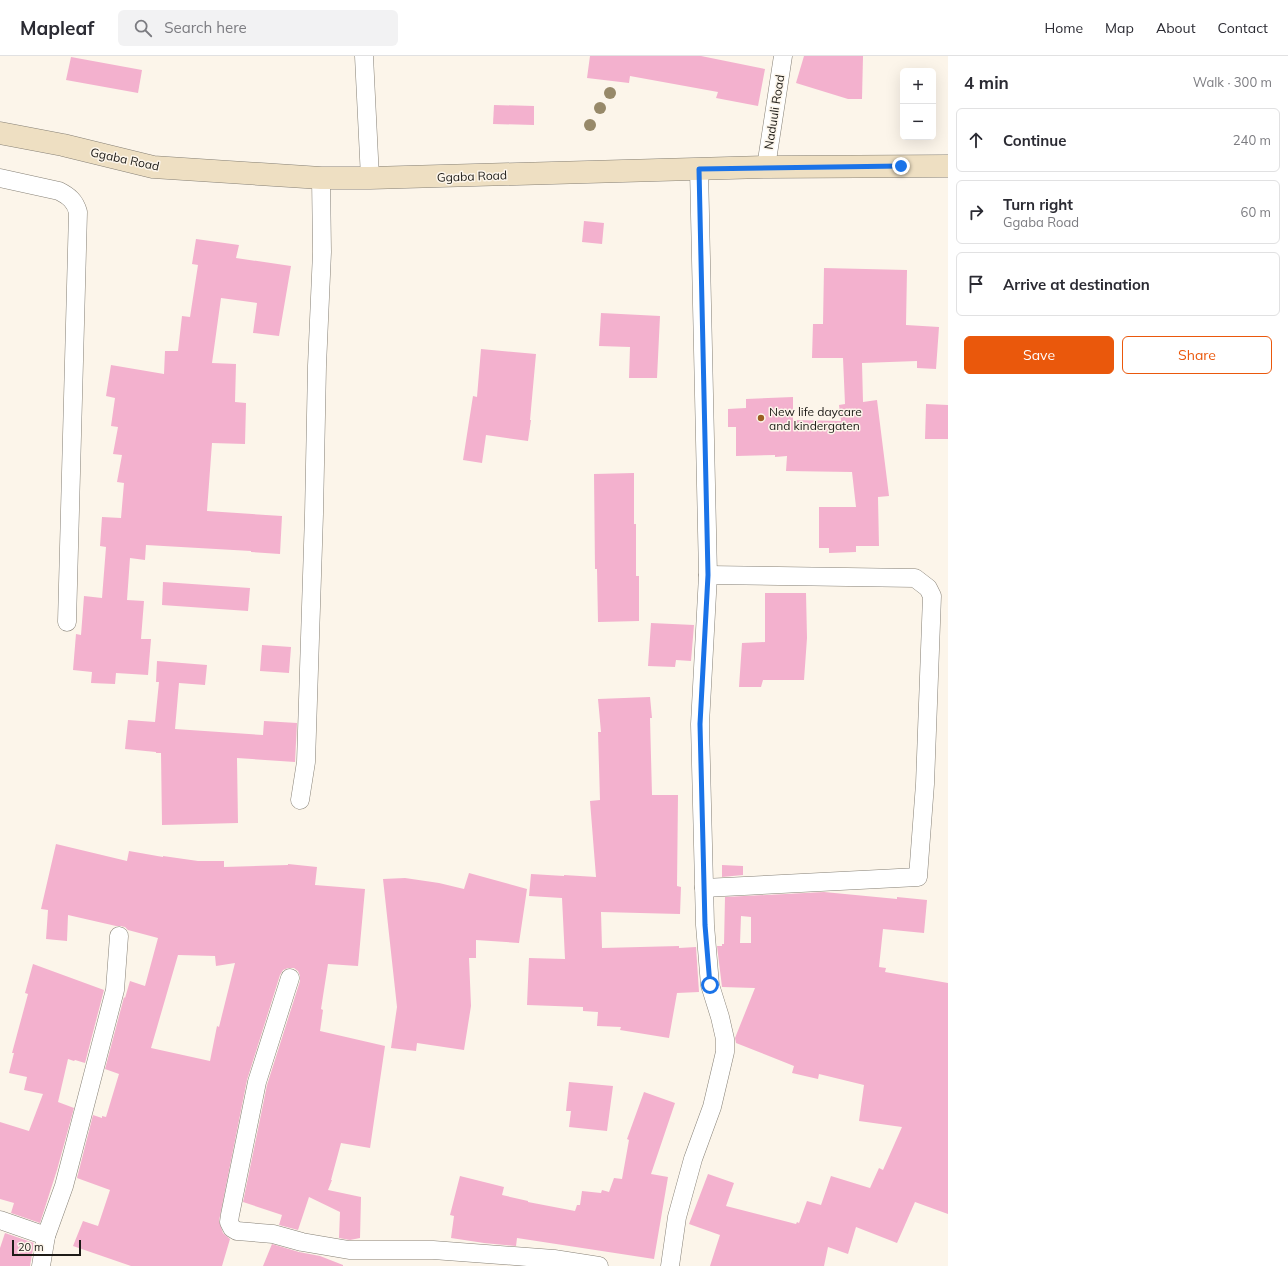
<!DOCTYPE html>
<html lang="en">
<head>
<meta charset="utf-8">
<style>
  :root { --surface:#fff; --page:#f2f2f3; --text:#2b2b33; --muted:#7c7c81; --line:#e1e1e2; --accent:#ea580c }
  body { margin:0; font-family:Mulish,sans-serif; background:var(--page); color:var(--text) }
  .controls { position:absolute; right:12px; top:12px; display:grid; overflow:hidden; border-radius:6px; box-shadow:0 4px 16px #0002 }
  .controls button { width:36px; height:36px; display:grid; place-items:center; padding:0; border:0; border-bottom:1px solid var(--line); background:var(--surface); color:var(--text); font:20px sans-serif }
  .scale { position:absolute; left:12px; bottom:10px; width:69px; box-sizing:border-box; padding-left:4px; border:2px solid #1d1b17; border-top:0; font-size:11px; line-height:14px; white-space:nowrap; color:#1d1b17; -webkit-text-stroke:3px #fcf5ea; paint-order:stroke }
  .stop { position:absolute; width:12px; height:12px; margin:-9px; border:3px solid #1a73e8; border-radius:50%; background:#fff }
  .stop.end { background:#1a73e8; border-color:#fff; box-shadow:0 1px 4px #0008 }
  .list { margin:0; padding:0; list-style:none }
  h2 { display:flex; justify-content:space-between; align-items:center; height:52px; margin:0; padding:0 16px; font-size:17px }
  h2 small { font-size:13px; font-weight:400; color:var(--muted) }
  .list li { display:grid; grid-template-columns:26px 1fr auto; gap:12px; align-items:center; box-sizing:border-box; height:64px; margin:0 8px 8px; padding:0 8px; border:1px solid var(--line); border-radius:6px }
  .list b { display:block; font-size:15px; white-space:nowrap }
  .list p { margin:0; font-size:13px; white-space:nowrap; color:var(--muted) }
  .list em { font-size:13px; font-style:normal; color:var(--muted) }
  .actions { display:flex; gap:8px; padding:12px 16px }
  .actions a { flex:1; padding:9px 0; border:1px solid var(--accent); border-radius:6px; text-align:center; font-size:14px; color:var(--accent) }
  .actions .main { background:var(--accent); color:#fff }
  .icon { flex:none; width:22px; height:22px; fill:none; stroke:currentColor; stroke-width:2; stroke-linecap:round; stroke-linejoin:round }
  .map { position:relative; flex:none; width:948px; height:1210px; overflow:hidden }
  header { display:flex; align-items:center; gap:24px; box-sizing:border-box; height:56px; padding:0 20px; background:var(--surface); border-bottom:1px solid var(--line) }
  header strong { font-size:19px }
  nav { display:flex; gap:22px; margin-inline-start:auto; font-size:14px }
  .search { width:280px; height:36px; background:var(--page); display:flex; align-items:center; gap:10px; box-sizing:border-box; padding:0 14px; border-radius:6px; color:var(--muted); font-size:15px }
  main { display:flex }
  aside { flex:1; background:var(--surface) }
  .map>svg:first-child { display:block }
  .building { fill:#f3b1ce; fill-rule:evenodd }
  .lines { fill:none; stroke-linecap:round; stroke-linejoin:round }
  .minor-casing { stroke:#868076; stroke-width:19 }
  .secondary-casing { stroke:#868076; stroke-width:23 }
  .minor { stroke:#fff; stroke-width:18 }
  .secondary { stroke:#eedfc2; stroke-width:22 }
  .tree { fill:#978969 }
  .route { stroke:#1a73e8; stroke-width:5 }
  .poi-dot { fill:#9b5e21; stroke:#fcf5ea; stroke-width:1.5 }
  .labels { text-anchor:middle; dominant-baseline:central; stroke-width:3; stroke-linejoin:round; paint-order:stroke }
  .street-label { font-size:12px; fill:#1d1b17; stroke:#fcf5ea }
  .poi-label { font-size:12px; fill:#1d1b17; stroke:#fcf5ea; text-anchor:start }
</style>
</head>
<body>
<header>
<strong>Mapleaf</strong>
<div class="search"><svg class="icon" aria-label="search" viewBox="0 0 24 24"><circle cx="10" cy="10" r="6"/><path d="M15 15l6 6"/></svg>Search here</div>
<nav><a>Home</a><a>Map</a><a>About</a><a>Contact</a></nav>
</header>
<main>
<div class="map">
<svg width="948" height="1210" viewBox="0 0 948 1210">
  <rect width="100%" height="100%" fill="#fcf5ea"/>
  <g class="building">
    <path d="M590,0H701L765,13L758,50L716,42L718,36L630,20L629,27L587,22Z"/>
    <path d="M804,0H863L862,43H848L796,27Z"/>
    <path d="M71,1L142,14L138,37L66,24Z"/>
    <path d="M494,49L534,50V69L493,68Z"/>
    <path d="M584,165L604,167L602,188L582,186Z"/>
    <path d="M196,183L239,189L236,202L291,210L279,280L253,277L257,247L221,242L212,307L236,308L235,346L246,347L245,388L212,387L207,455L282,460L280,498L251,496V495L146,489L145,504L130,502L127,544L144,545L141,583H151L148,619L116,617L115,628L91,627L92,616L73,614L76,578L81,579L84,540L102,542L106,491L100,490L102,461L121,462L124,427L117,426L122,399L113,398L118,371L111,370L115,342L106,340L111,309L164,318L165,295H178L182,260L190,261L198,209L192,208Z"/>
    <path d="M824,212L907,214L906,269L939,271L936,313L917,312V305L862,307L863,346L877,344L889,440L878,441L879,490H856V496L829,497V492H819V451H856L852,416L786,415L787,400L775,401V399L736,400V371H728V353L746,352V343L793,341V364L841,365L839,349L845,348L843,302H812L813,268H823Z"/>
    <path d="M601,257L660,260L657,322H629L630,291L599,290Z"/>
    <path d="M481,293L536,298L530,364H531L528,385L486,379L482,407L463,404L473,340L477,341Z"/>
    <path d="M926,348L948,349V383H925Z"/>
    <path d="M634,417V468H636V520H639V565L598,566L597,513H595L594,418Z"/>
    <path d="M163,526L250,532L248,555L162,549Z"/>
    <path d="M765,537H806L807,582L804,624H763L761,631H739L742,587L765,586Z"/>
    <path d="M651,567L694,569L691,605L676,604L675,611L648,610Z"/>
    <path d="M262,589L291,591L289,617L260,615Z"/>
    <path d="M157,605L207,609L205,629L179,627L175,673L263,679L264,665L297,667L295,706L237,702L238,767L162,769L161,697H156V696L125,693L128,664L155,666L159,626H156Z"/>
    <path d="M650,641L652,662H650L652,739H678L677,830L681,831L680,858L601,856L602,892L679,890V892L696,891L699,936L677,937L669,982L620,974L621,971L597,970L598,956L583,955V951L527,949L529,902L565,903L562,842L529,840L531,818L564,820V819L596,821L590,745L600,744L598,676H601L598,643Z"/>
    <path d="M56,788L127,805L129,795L163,801V800L198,805H224V811L288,809V808L317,811L315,829L365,833L358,910L328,908L321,953L323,954L320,975L385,990L370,1092L341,1087L331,1124H332L328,1134L361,1141L360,1182L350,1184L339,1182L340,1156L309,1141L298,1174L279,1169L282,1159L243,1146L267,1029L300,925V920L298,915L294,912H288L283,914L280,919L247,1024L219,1165L223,1177L230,1183L222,1210H131L73,1190L83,1165L98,1170L110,1134L77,1122L93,1059L102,1062V1060L106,1061L119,1018L105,1013L124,941L125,942L130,925L145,930L158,882L128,874L125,871L120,870H116L68,859L67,885L46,883L48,854L41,853ZM178,899L215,900L216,910L235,907L219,971L217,970L210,1005L151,992Z"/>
    <path d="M722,809L743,810V819L722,821Z"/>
    <path d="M469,817L527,833L519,887L476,884V902H469L471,950L464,994L417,987L416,995L391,992L397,951L383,823L405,822L439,827L464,833Z"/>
    <path d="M824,836L897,843V841L927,844L924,877L883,873L879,911L886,912L885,916L948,927V1158L915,1146L897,1187L856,1171L848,1198L828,1191L824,1210H710L720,1179L689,1168L708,1118L734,1127L726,1150L796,1168L797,1166L799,1167L807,1145L821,1149L831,1120L870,1132L879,1112L883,1114L902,1071L859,1065L864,1029L819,1018L818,1023L792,1017L794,1010L736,987L735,982L755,932L722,931L717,890H722V888H724L725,841ZM741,860L751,861V887H740Z"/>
    <path d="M33,908L104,934L85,1007L75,1004L74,1005L68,1003L58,1046L74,1052L57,1114L40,1167L11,1157L14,1147L0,1143V1066L29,1075L43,1038L24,1034L27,1021L9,1017L14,997H12L28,938L25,937Z"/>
    <path d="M569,1026L613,1030L607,1075L569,1071L571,1055H566Z"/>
    <path d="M644,1036L675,1047L651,1118L668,1121L654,1203L517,1182L516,1190L484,1187L451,1182L454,1160L450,1159L460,1120L504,1131L502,1139L528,1145V1146L575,1155L577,1149H580L582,1135L601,1137L602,1134L609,1136L614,1122L622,1123L629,1084L627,1083Z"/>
    <path d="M5,1177L34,1187L30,1210H0V1192Z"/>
    <path d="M272,1188L299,1196L320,1200L343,1209V1210H263Z"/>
  </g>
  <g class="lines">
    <defs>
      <g id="minor">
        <path d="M364,0L370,122"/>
        <path d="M766,111L783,0"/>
        <path d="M0,122L59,135C69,140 75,145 78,156L67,566"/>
        <path d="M300,744L306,706L314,458L317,310L322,196L321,122"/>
        <path d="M704,832L918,821L925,728L932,540L928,532L915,522L708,519"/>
        <path d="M290,922L257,1026L230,1159L229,1166L232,1172L237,1175L273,1178L302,1186L349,1194H433L554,1203L599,1210"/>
        <path d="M0,1164L46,1180"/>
        <path d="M41,1210L46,1180L64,1130L115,934L119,880"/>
        <path d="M670,1210L677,1161L693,1103L712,1051L725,996V983L720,961L710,929L705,869L700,668L708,519L699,113"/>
      </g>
      <path id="secondary" d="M0,77L63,89L153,111L321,122H370L766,111L948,110"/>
    </defs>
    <use href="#minor" class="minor-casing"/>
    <use href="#secondary" class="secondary-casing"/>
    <use href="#minor" class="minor"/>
    <use href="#secondary" class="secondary"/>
  </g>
  <g class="tree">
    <circle cx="610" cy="37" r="6"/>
    <circle cx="600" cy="52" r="6"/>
    <circle cx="590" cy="69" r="6"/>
  </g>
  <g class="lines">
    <path class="route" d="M710,929L705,869L700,668L708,519L699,113L901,110"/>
  </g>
  <circle class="poi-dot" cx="761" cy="362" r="4"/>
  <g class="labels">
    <g class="street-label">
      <text transform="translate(774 56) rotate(-81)">Naduuli Road</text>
      <text transform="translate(125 103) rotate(12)">Ggaba Road</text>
      <text transform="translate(472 120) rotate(-2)">Ggaba Road</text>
    </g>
    <g class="poi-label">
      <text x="769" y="355">New life daycare<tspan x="769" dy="14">and kindergaten</tspan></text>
    </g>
  </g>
</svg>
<div class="controls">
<button>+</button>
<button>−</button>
</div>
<div class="scale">20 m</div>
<div class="stop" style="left:710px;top:929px"></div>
<div class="stop end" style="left:901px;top:110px"></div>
</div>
<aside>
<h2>4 min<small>Walk · 300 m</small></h2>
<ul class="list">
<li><svg class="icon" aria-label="ahead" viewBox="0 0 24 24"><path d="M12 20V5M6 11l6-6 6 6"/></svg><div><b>Continue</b></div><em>240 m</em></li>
<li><svg class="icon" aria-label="right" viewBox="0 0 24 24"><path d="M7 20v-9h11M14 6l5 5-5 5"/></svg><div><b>Turn right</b><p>Ggaba Road</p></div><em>60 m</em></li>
<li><svg class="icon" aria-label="arrive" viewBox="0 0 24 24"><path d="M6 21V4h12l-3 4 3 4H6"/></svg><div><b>Arrive at destination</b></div></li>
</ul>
<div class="actions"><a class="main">Save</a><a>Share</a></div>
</aside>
</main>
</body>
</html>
